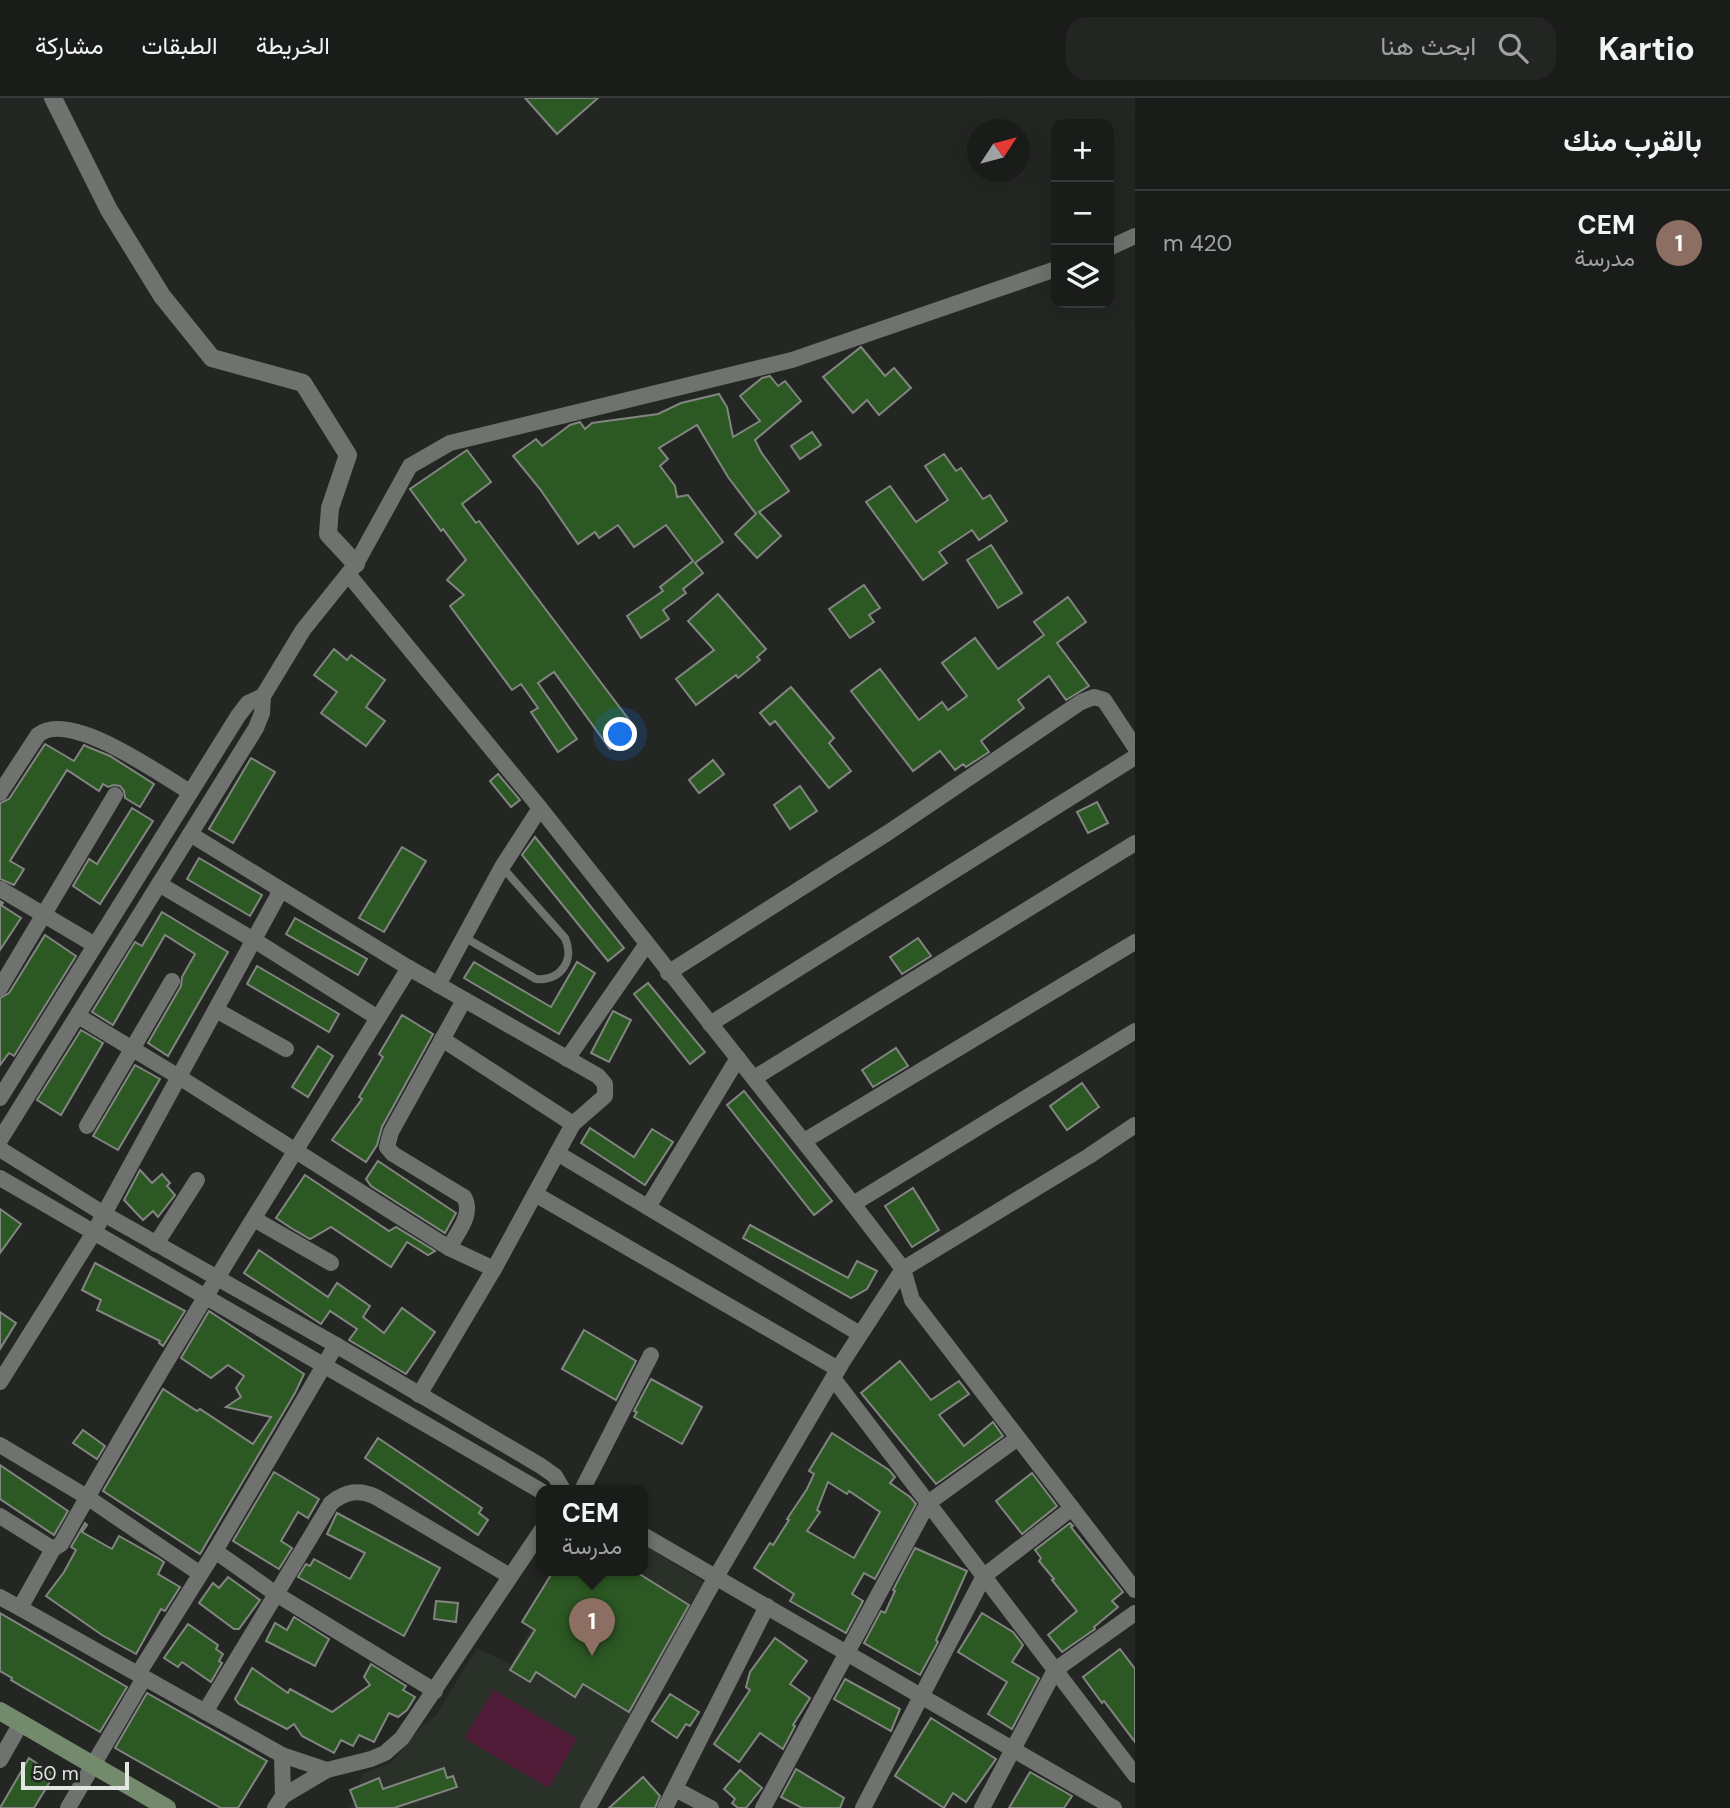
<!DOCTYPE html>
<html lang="ar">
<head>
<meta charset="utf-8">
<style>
  :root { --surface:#1a1c1a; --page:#232523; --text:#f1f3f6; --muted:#9fa1a2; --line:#383a39; --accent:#ea580c }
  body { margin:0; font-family:"DM Sans",Vazirmatn,sans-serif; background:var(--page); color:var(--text); direction:rtl }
  .controls { position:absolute; right:21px; top:21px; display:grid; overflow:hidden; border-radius:14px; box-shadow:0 7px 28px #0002 }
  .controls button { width:63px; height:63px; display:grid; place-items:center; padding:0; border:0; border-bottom:2px solid var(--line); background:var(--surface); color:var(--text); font:35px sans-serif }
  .compass { position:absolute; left:967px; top:21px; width:63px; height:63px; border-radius:50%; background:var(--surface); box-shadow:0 7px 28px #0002; rotate:54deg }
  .scale { position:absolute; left:21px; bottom:18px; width:108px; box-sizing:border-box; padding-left:7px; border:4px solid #e4e6e4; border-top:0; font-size:19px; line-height:24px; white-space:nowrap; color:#e4e6e4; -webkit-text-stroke:5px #232623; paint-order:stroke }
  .you { position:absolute; left:621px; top:637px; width:24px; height:24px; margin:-18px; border:5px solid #fff; border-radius:50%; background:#1a73e8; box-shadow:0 0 0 10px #1a73e833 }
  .badge { display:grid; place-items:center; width:46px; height:46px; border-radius:50%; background:var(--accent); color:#fff; font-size:23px; font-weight:700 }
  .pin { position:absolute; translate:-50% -58px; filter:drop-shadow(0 2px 4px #0008) }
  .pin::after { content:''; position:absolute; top:37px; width:24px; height:21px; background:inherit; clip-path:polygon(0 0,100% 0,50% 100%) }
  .popup { position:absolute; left:536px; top:1387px; width:112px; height:91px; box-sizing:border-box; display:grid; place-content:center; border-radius:14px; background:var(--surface); filter:drop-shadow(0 2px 5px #0005); font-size:23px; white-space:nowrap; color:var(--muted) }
  .popup b { font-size:26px; color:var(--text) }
  .popup::after { content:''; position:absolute; left:50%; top:100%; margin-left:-14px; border:14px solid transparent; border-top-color:var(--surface) }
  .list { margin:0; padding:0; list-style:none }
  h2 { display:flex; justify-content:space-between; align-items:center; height:91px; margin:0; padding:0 28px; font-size:30px }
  h2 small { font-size:23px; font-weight:400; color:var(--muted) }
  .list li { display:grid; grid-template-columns:46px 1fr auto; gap:21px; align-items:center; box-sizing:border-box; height:105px; padding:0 28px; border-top:2px solid var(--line) }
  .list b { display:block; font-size:26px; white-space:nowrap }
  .list p { margin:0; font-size:23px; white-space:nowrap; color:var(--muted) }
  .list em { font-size:23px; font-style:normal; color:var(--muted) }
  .icon { flex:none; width:38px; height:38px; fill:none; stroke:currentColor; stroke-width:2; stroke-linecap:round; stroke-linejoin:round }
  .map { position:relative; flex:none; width:1135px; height:1710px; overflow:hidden; direction:ltr }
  header { display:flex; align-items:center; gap:42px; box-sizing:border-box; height:98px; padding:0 35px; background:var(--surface); border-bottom:2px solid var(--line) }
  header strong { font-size:33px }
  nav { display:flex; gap:38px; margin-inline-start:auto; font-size:24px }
  .search { width:490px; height:63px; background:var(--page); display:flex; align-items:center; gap:18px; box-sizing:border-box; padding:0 24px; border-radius:21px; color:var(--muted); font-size:26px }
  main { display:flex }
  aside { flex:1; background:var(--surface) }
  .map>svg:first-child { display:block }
  .built { fill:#2a3129 }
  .green { fill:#501c37 }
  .building { fill:#2c5823; stroke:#828581; stroke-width:2; fill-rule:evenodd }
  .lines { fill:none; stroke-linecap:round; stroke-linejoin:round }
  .service { stroke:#6f726e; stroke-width:8 }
  .minor { stroke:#6f726e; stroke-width:16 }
  .tertiary { stroke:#6f726e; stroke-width:18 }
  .secondary { stroke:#738a6d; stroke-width:18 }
</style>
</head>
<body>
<header>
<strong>Kartio</strong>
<div class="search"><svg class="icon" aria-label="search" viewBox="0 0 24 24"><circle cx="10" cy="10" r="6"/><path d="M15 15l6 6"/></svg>ابحث هنا</div>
<nav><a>الخريطة</a><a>الطبقات</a><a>مشاركة</a></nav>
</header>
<main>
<aside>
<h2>بالقرب منك<small></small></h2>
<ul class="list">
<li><span class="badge" style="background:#8d6e63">1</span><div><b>CEM</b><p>مدرسة</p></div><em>420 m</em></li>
</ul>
</aside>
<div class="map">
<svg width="1135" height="1710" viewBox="0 0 1135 1710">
  <rect width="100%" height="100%" fill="#232623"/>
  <path class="built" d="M643,1446L708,1487L583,1710H347L352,1706L362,1676L392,1664L421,1629L436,1617L477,1550L511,1566L533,1527L524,1519L541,1494L550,1472H643Z"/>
  <path class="green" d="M494,1592L577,1641L549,1690L464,1640Z"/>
  <g class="building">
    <path d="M525,0H598L557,36Z"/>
    <path d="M861,249L885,278L894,270L911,290L879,317L867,302L853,315L823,279Z"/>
    <path d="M770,278L778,288L785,283L801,303L755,342L761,354L789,393L759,414L781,438L757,460L735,436L756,416L728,379L697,327L659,350L668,361L660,368L675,388L677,399L688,397L723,444L695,465L703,475L683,491L686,495L663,512L669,521L641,540L627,518L663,493L660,489L693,463L666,427L634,449L618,427L599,440L595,434L578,446L540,391L513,358L536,341L542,348L570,327L580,324L585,331L592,325L658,316L681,305L719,296L727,309L733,339L760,323L740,298L762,280Z"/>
    <path d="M812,334L821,347L800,361L791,348Z"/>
    <path d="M467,352L491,384L462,406L476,425L479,423L636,631L610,651L554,574L538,585L577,641L558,654L531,614L538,610L521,586L512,592L450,508L464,497L447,482L466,462L443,431L441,433L410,391Z"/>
    <path d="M944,356L956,373L961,370L983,401L990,397L1007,423L979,442L972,432L939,454L947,465L923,482L866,404L890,388L916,424L948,402L925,368Z"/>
    <path d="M991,447L1022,495L998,510L967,462Z"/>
    <path d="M864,487L880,510L869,517L874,524L850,540L829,511Z"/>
    <path d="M718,496L766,551L757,559L760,562L738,580L736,577L696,607L676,581L714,552L688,523Z"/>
    <path d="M1068,499L1086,524L1057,545L1089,588L1066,602L1049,578L1018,602L1024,610L981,643L989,654L966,669L963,666L955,672L940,653L913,673L851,593L880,571L919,622L942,604L948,612L967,598L942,565L975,540L998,571L1044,537L1034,524Z"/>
    <path d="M334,551L347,562L351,557L385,582L366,609L385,623L366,648L321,615L337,594L314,577Z"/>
    <path d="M791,589L834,640L829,645L851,673L829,690L775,623L770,627L760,615Z"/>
    <path d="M45,646L74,663L84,647L88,649L110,658L154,686L140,709L125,700L124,693L120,688L114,687L108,689L103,686L99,693L67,672L10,763L24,771L14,787L0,781V705L9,701Z"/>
    <path d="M251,660L275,674L233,745L209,731Z"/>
    <path d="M713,662L724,676L699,695L689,682Z"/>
    <path d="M498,676L520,702L511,709L490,683Z"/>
    <path d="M800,688L817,713L790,731L774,707Z"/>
    <path d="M1097,704L1108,725L1088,735L1077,714Z"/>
    <path d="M132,710L153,723L100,806L73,788L89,761L97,766Z"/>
    <path d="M535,739L624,850L608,863L522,757Z"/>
    <path d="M402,749L426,763L384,834L359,820Z"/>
    <path d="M199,760L262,797L250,818L187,781Z"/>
    <path d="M0,803L3,805L1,807L21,820L0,852Z"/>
    <path d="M162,814L228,854L168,958L148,945L181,888L182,879L195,856L165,837L113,927L92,914L135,844L142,848Z"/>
    <path d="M295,820L367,861L358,877L286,836Z"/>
    <path d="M45,837L76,858L14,958L9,955L0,967V900L9,895Z"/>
    <path d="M918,840L931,858L902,876L890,859Z"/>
    <path d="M474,864L551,909L577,864L595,875L559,936L464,880Z"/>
    <path d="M257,868L339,916L329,934L247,886Z"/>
    <path d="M648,885L705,954L690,966L634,896Z"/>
    <path d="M613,913L631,922L609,964L591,955Z"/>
    <path d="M402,917L433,936L382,1029L377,1047L366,1064L332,1042L362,1001L359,999L383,959L379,956Z"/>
    <path d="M81,932L103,945L61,1017L37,1002Z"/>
    <path d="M318,948L333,958L308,999L292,989Z"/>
    <path d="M896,950L908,968L873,989L862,972Z"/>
    <path d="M135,967L160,981L118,1052L93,1038Z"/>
    <path d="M1082,985L1099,1009L1067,1032L1050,1008Z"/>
    <path d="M744,993L832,1103L814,1117L727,1007Z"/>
    <path d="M590,1030L634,1059L652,1031L673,1044L645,1087L581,1045Z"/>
    <path d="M378,1063L456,1115L445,1135L371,1088L366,1081Z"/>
    <path d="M140,1072L152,1085L162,1076L170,1085L167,1088L175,1097L158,1119L153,1113L143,1122L124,1102Z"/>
    <path d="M305,1077L389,1133L396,1129L435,1153L428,1157L407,1144L391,1169L331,1129L310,1141L291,1130L276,1120Z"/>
    <path d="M913,1090L939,1132L912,1149L885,1108Z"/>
    <path d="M0,1111L21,1126L0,1155Z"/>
    <path d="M750,1127L848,1180L857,1163L877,1173L867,1191L851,1200L743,1140Z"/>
    <path d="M259,1152L328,1199L337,1185L370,1208L363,1219L384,1235L402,1210L435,1234L406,1276L349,1242L357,1231L330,1213L321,1226L244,1175Z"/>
    <path d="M95,1165L185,1213L163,1248L159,1245L160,1243L97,1212L101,1202L82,1192Z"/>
    <path d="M209,1213L304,1276L295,1295L200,1456L103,1393L163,1291L197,1313L200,1311L253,1346L271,1319L226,1309L241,1299L236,1290L244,1278L228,1267L211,1280L181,1260Z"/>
    <path d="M0,1214L16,1225L0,1251Z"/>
    <path d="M584,1232L636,1263L616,1302L562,1271Z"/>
    <path d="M900,1263L931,1302L959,1283L969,1296L939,1317L964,1348L993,1324L1003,1338L936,1386L861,1295Z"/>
    <path d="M651,1281L702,1309L682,1346L634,1319L637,1314L634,1313Z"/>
    <path d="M83,1332L105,1348L97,1361L73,1345Z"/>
    <path d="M832,1335L889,1372L895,1379L890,1385L910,1399L916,1406L875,1481L864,1475L852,1496L863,1503L846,1535L790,1503L794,1496L754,1470L770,1445L773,1447L789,1422L787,1421L807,1391L814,1376L809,1373ZM828,1384L847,1396L849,1393L880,1414L854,1460L807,1433L820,1414L817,1412Z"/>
    <path d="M378,1340L482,1410L479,1415L488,1422L478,1437L365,1360Z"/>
    <path d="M0,1367L68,1413L54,1437L0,1401Z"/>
    <path d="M274,1374L319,1401L308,1420L298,1414L281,1443L292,1450L279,1471L233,1443Z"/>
    <path d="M1032,1375L1057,1408L1022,1436L996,1403Z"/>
    <path d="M337,1415L440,1470L404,1538L298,1479L306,1466L310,1468L314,1461L350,1481L365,1455L327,1436Z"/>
    <path d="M85,1425L87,1427L82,1434L112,1451L119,1438L158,1460L164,1464L158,1476L180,1489L165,1513L161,1511L136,1556L102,1537L46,1498L64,1474L76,1452L71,1449Z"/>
    <path d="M1070,1425L1073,1428L1071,1429L1123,1494L1112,1503L1118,1509L1094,1529L1095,1531L1062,1554L1048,1537L1077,1513L1052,1482L1054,1481L1039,1463L1041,1460L1035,1452Z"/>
    <path d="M915,1450L967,1473L936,1542L938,1544L920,1577L864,1545L881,1513L885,1515L895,1493L893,1492Z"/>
    <path d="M554,1472H633L689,1507L629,1614L583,1586L575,1599L536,1574L530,1584L510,1572L535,1532L522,1524Z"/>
    <path d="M228,1479L260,1502L239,1531H234L199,1505L213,1485L219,1490Z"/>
    <path d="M436,1503L458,1505L456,1524L434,1521Z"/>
    <path d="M0,1515L127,1589L100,1634L11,1582L12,1580L0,1573Z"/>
    <path d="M982,1515L1013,1534L1023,1547L1012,1564L1039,1580L1012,1631L988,1616L1007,1584L958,1554Z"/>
    <path d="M294,1519L329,1541L315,1568L266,1543L275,1525L287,1532Z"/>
    <path d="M188,1526L218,1547L216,1551L223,1556L219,1563L222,1565L211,1584L182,1564L178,1569L164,1560Z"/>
    <path d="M775,1540L807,1563L790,1586L810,1600L793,1627L795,1628L783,1651L760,1635L739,1664L714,1646L750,1592L746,1589L750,1574Z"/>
    <path d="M1120,1551L1135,1571V1644L1104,1603L1102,1605L1083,1579Z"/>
    <path d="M371,1566L406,1588L403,1592L415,1599L407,1612L398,1619L389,1615L374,1644L359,1637L353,1648L341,1642L334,1655L302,1638L294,1626L287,1631L239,1606L235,1601L252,1570L288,1595L290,1591L332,1614L370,1587L364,1579Z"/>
    <path d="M845,1581L900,1611L891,1633L834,1601Z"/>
    <path d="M147,1595L267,1663L238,1710H221L115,1650Z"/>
    <path d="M670,1596L699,1614L690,1628L686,1626L677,1640L652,1623Z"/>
    <path d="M931,1620L996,1661L966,1704L953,1695L944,1710L895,1678Z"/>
    <path d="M29,1660L54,1677L34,1710H0Z"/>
    <path d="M444,1670L447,1680L453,1678L457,1689L394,1710H357L350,1692L379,1680L383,1691Z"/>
    <path d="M796,1671L844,1700L840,1710H802L781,1699Z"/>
    <path d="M740,1672L762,1690L746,1710H738L732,1705L735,1701L724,1691Z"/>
    <path d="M1030,1674L1072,1698L1064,1710H1009Z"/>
    <path d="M643,1679L660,1698L655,1710H609Z"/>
  </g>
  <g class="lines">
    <path class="service" d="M464,839L536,881C561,883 575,862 565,840L502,769"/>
    <g class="minor">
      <path d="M1109,150L1135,138"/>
      <path d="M348,476L540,710L853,1106L903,1171L912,1202L1135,1492"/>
      <path d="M0,695L38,637C70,611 159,676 190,694"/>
      <path d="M190,736L409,870L598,978L605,986V998L573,1026L494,1171L419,1297"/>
      <path d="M159,786L254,842L378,920"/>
      <path d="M0,791L95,847"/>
      <path d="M668,875L889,734L1081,604L1094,599L1104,602L1135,649"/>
      <path d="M438,887L502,769L540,710"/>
      <path d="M0,890L115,697"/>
      <path d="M216,912L286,951"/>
      <path d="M78,918L179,979L449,1150L494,1171"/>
      <path d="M710,926L1135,659"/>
      <path d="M442,941L573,1026"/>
      <path d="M567,961L646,847"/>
      <path d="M754,980L1135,745"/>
      <path d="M0,1000L238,618L248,605L263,598"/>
      <path d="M87,1028L172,883"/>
      <path d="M0,1042L256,630L262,615L263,598L303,532L356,466L410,368L450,345L792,262L1056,171"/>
      <path d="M804,1043L1135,844"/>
      <path d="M0,1051L104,1116L336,1247L541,1368L555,1378L563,1392"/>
      <path d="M557,1055L860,1236"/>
      <path d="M0,1080L541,1393"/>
      <path d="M535,1096L838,1271"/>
      <path d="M853,1106L1135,933"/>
      <path d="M648,1109L738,960"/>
      <path d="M254,1121L331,1165"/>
      <path d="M156,1146L197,1082"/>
      <path d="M449,1150C457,1134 474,1117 464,1099L393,1056L387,1049L391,1034L464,902"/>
      <path d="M833,1280L1135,1677"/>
      <path d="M0,1284L93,1136L281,792"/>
      <path d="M0,1347L87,1399L199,1475"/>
      <path d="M582,1392L651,1257"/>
      <path d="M0,1418L53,1451L20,1510L282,1657L283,1698L275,1710"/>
      <path d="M643,1437L1114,1710"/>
      <path d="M53,1451L61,1446C170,1250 291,1061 409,870"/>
      <path d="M215,1453L276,1496L435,1593"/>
      <path d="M0,1499L20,1510"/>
      <path d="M138,1576L215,1453L336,1247"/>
      <path d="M205,1614L331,1405C346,1393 359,1391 376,1399L510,1478"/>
      <path d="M282,1657L327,1672"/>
      <path d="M0,1662L21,1625"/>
      <path d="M675,1691L711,1710"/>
      <path d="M283,1698L327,1672L371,1661L385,1655L402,1640L541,1433"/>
      <path d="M68,1710L144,1580"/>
      <path d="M588,1710L716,1479L843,1263L903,1171L1089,1058L1135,1027"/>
      <path d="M665,1710L767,1508"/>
      <path d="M763,1710L928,1405L1018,1340"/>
      <path d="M863,1710L984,1478L1072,1410"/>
      <path d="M982,1710L1055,1572L1135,1515"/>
    </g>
    <path class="tertiary" d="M53,0L109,112L162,198L212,260L303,285L348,357L330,410L328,436L356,466"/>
    <path class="secondary" d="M0,1613L167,1710"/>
  </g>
</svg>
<div class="controls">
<button>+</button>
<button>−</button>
<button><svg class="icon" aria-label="layers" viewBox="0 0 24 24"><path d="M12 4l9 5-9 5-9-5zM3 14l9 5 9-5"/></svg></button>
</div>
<svg class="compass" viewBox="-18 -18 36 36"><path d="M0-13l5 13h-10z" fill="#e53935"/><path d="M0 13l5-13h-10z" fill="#9fa1a2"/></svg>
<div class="scale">50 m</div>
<div class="you"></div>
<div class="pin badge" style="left:592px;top:1558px;background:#8d6e63">1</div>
<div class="popup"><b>CEM</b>مدرسة</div>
</div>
</main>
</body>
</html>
